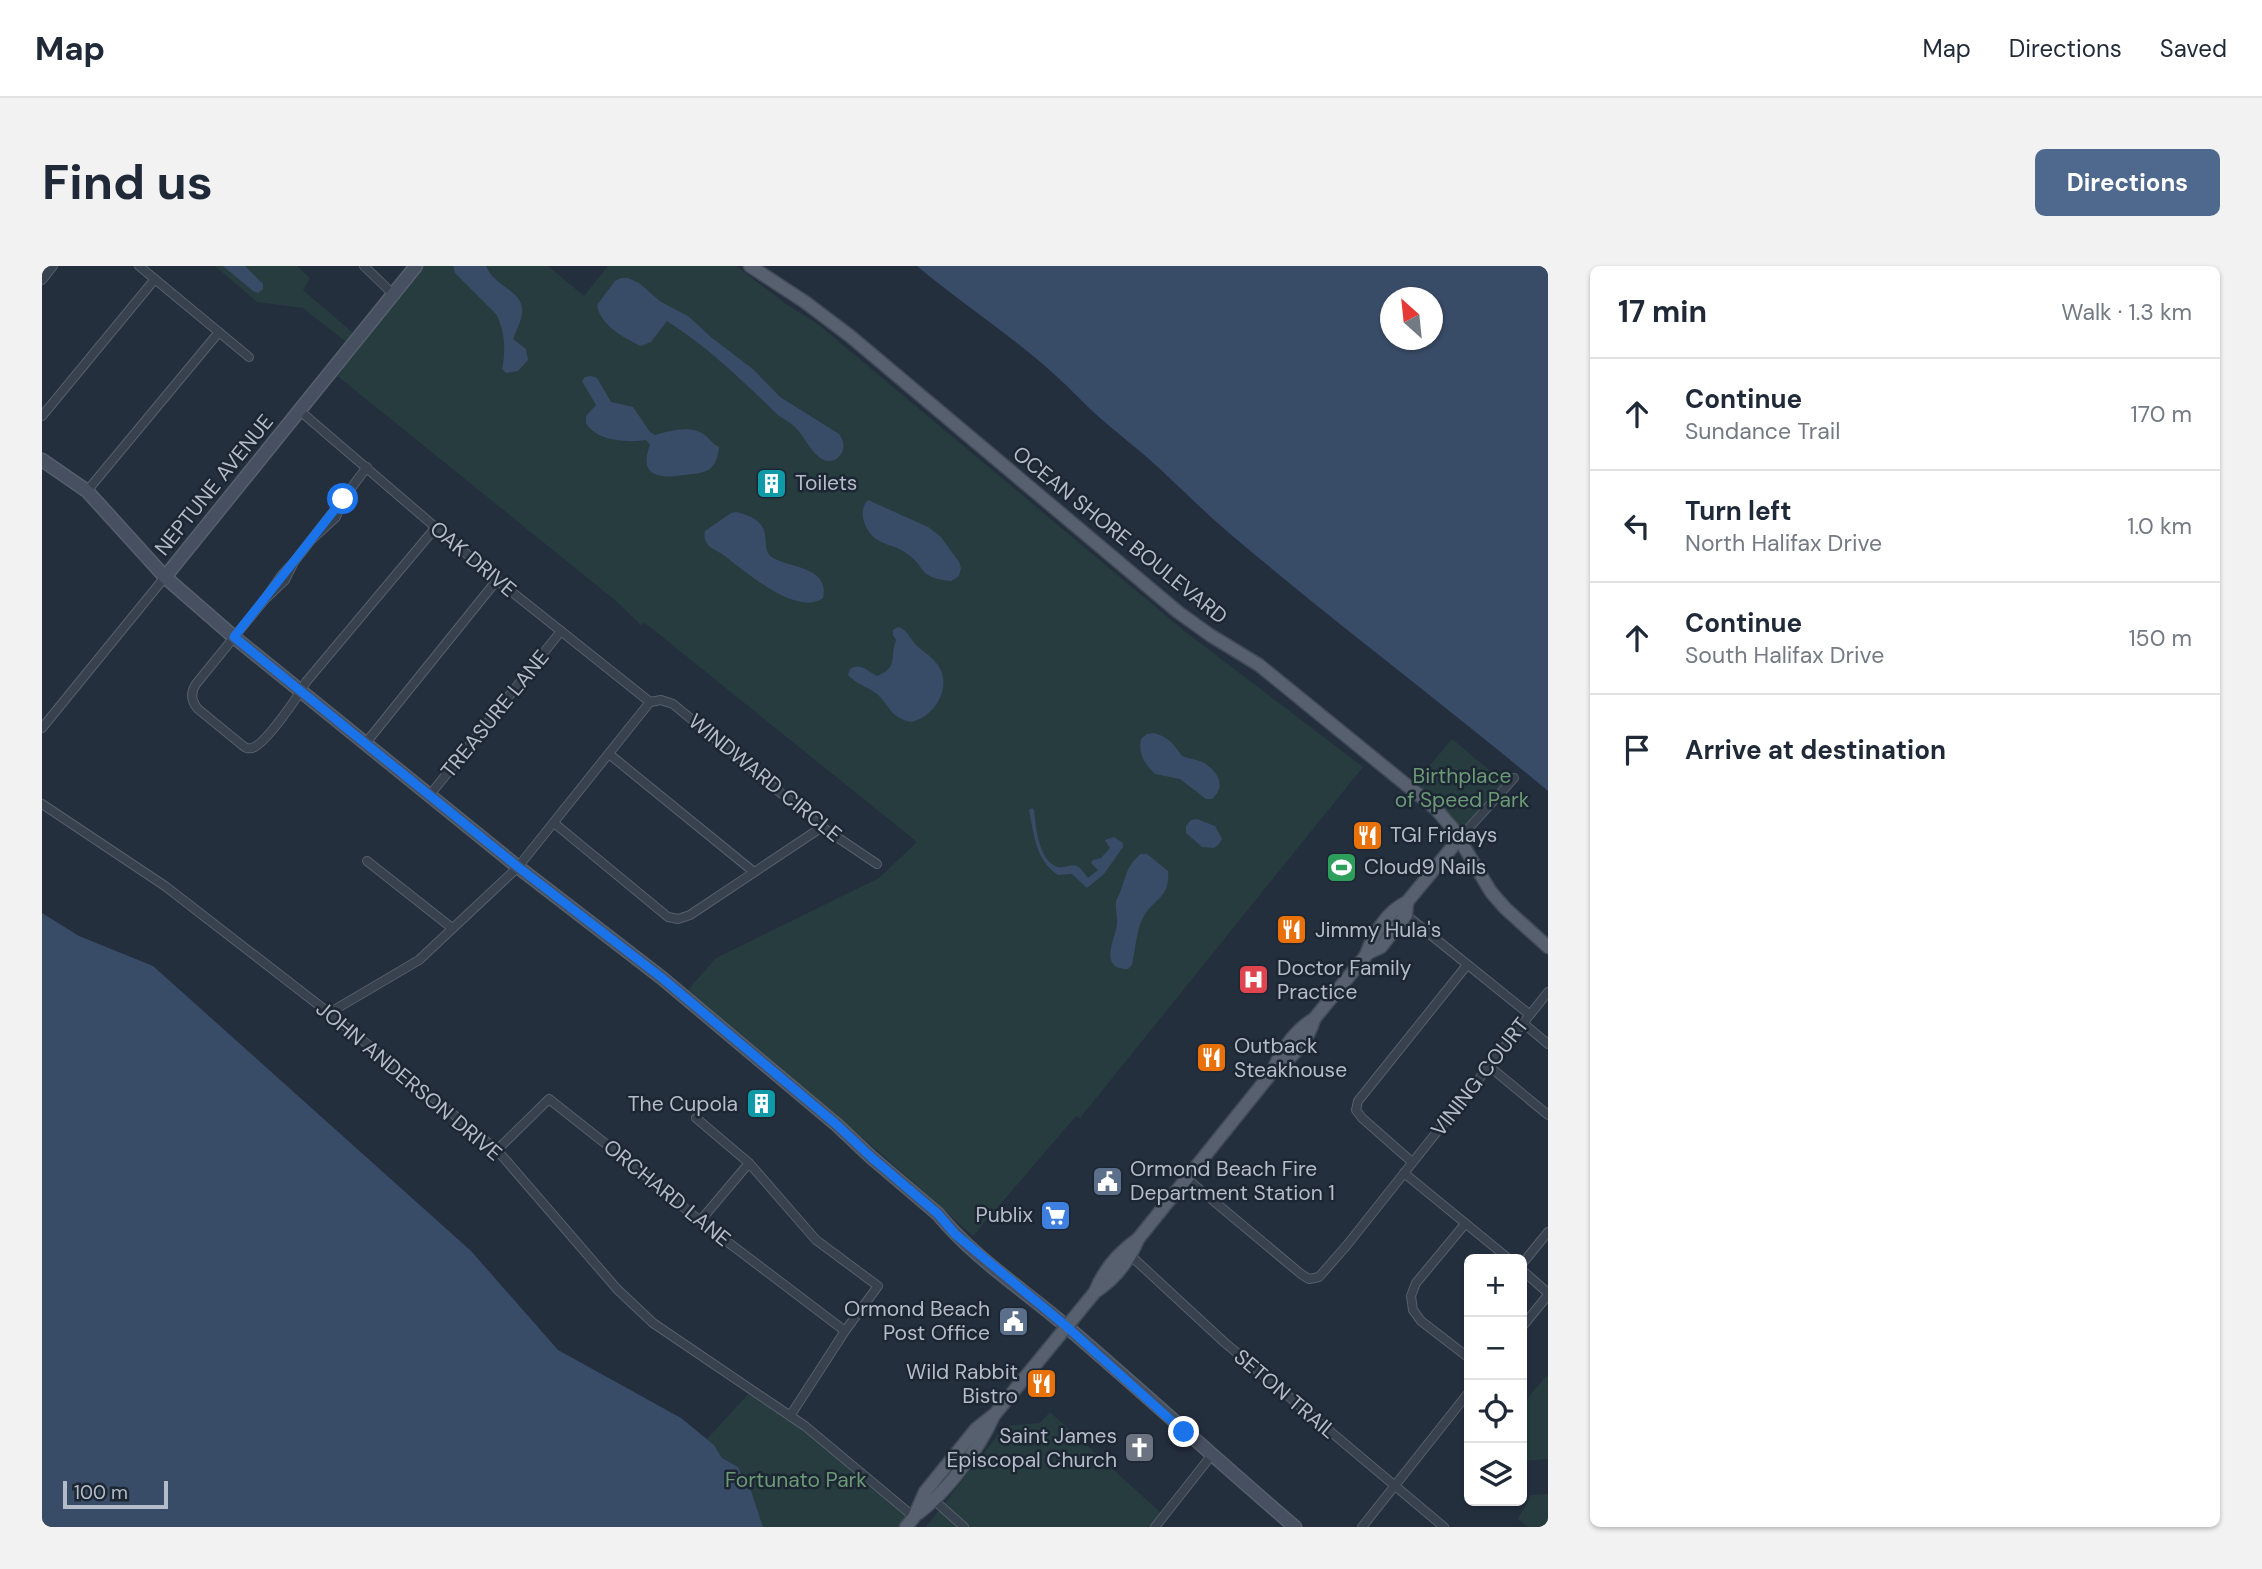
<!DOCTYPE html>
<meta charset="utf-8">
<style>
:root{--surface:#fff;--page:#f2f2f3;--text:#1f2937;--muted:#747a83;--line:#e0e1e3;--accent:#4f688e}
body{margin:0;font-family:"DM Sans",sans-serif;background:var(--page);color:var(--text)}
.controls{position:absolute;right:21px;bottom:21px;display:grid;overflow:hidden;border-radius:10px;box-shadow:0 2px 5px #0004}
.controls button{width:63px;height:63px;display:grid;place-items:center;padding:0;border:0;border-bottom:2px solid var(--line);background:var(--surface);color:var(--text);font:35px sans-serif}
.compass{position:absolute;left:1338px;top:21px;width:63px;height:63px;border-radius:50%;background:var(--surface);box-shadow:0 2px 5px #0004;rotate:333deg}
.scale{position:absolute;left:21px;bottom:18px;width:105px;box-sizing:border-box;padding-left:7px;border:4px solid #b4bcc9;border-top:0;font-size:19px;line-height:24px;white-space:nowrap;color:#b4bcc9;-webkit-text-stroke:5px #1d2633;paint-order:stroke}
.stop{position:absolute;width:21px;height:21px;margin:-16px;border:5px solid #1a73e8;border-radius:50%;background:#fff}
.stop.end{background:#1a73e8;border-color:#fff;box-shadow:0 2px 7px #0008}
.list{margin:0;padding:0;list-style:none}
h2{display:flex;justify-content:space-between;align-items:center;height:91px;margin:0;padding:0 28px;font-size:30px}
h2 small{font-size:23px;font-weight:400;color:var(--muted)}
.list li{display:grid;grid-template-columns:46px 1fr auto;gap:21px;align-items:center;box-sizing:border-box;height:112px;padding:0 28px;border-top:2px solid var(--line)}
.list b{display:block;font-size:26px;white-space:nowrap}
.list p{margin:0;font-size:23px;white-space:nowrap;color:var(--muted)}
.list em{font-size:23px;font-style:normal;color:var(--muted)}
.icon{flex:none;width:38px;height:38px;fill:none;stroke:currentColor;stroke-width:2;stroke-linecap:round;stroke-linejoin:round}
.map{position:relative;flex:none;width:1506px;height:1261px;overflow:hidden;border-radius:10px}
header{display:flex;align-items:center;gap:42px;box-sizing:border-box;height:98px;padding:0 35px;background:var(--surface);border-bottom:2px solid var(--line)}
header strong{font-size:33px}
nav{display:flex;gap:38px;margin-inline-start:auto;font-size:24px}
.intro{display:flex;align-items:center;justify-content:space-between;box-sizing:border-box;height:168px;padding:0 42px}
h1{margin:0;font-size:49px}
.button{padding:18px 32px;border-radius:10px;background:var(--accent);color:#fff;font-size:24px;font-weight:700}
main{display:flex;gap:42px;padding:0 42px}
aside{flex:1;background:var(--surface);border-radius:10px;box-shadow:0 2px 5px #0004}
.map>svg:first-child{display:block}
</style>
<header>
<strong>Map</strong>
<nav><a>Map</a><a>Directions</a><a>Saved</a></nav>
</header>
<div class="intro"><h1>Find us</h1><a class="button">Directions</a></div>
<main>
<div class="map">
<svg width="1506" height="1261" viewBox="0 0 1506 1261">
<rect width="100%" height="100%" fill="#242f3e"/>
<g fill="#263c3f">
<polygon points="173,0 255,0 268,12 261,24 311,67 365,0 506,0 542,30 566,0 694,0 744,38 777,59 1141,364 1321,501 1038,852 1034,850 931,970 843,891 645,725 674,692 837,612 875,576 603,357 599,359 574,335 293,108 313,83 261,42 215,36"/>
<polygon points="1410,473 1466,520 1417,573 1369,522"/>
<polygon points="1504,1110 1506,1111 1506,1193 1482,1195 1480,1192 1480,1139"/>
<polygon points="710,1124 872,1251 864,1261 721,1261 702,1209 696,1201 680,1192 674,1182 664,1174"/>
<polygon points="1008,1146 1119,1247 1108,1261 884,1261 963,1160 998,1157"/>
<polygon points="1506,1228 1506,1261 1486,1261 1476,1253 1489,1229"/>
</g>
<g fill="#394c67" fill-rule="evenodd">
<polygon points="181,0 203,0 221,18 221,23 216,27 211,25"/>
<path d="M 411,0 L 444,0 C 452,21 483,25 480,47 C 479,56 474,65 471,73 L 484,83 L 486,94 L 476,105 L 464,107 L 460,103 C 464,86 463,64 454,48 L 413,7 Z"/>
<path d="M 875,0 L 1506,0 L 1506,525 C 1403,439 1296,359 1193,272 C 1163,247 1136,219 1107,193 C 1091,179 1074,166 1058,152 C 1042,138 1028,122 1012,108 C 969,69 919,37 875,0 ZM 1349,32 L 1391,32 L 1391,74 L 1349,74 Z"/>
<path d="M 579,12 L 586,12 L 597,17 L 619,36 L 646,50 L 670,72 L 712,104 L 738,131 L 797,168 C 810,185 792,203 777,191 C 767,183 762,170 753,161 C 748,156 741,153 736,149 C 701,115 666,81 625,55 L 609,76 L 599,80 C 582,72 558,59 555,39 L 573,15 Z"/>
<path d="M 549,110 L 555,112 L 569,136 L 591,141 L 608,166 L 613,169 C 629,165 649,158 664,170 C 669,174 671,178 677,181 C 676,189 675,196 669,202 C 662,208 650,208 642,209 C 617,213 596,210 608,179 L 604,174 C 586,177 554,175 544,157 L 544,150 L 554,139 L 540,115 L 543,111 Z"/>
<path d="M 826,234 L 886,261 L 899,271 L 917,296 L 919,302 L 917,310 L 909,315 C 875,312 885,301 864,287 C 854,280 848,280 839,276 C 824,269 814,246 826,234 Z"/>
<path d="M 694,246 C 739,256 714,281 731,292 C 749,302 788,301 781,332 C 754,352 701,303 680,288 C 676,285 670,283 667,280 C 662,275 662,270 663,265 L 689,247 Z"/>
<path d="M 856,361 C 865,363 868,373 875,380 C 882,386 890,391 896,399 C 911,421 893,450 870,456 C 848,452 849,441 835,428 C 826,421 814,418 806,409 L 808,403 C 819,396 825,405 835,410 C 857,401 847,393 854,374 L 851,369 L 851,364 Z"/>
<path d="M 1112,467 C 1126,471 1132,478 1140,490 C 1147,493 1155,493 1162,497 C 1177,506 1184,521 1170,533 L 1164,533 L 1138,513 L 1113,508 C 1102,497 1096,488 1099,473 L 1105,468 Z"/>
<path d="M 990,542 L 992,544 C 994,561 996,591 1013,600 C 1021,604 1029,597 1035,600 C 1039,602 1044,609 1046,612 L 1056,604 L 1049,597 L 1051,594 L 1059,592 L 1068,582 L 1063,574 L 1072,571 L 1081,577 L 1081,581 L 1062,608 L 1045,622 L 1030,608 L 1016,609 C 994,594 992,570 987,544 Z"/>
<polygon points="1155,553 1173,560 1180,573 1177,578 1172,582 1160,581 1144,567 1144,560 1149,554"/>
<path d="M 1099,588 L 1105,588 L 1126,605 C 1129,634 1108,633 1099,656 C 1094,669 1093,685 1090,699 L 1086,703 C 1056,703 1073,673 1075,659 C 1076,652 1073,644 1074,636 C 1075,631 1079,626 1080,621 C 1085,607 1086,598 1099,588 Z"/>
<polygon points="0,647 37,670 111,700 429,985 516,1084 639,1152 672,1179 680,1192 696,1201 709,1225 721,1261 0,1261"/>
</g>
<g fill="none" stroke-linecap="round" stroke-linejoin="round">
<defs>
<g id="street">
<polyline points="97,0 207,91"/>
<polyline points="322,0 351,28"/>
<polyline points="0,14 11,0"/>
<polyline points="258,145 455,314 608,436"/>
<polyline points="0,150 113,13"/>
<polyline points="45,225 177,66"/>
<polyline points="301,233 325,201"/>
<polyline points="252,296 243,314 223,333 239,310 252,296 301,233 294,251 269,274"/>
<path d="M 223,333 L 154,418 C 148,427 149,435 156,443 L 200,479 C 204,482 205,483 210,482 C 223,479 257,429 264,416 L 394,261"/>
<polyline points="608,436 619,434 631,438 780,561 835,598"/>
<polyline points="0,462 123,311"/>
<polyline points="323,478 455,314"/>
<polyline points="567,488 712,606"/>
<polyline points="387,530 519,365"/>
<polyline points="0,538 123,620 287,747 455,884 575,1023 611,1057 763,1160 872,1251"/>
<polyline points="512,557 626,651 636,653 648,649 780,561"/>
<polyline points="1417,573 1472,512"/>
<polyline points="325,595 410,662"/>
<polyline points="1364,649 1487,748"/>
<polyline points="287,747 377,694 476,601 608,436"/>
<polyline points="1481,757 1506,778"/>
<polyline points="1448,801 1506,849"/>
<polyline points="654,852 707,897 774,974 836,1020 803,1065 748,1150"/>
<polyline points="455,884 507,833 607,912 658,955 803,1065"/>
<polyline points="1370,896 1320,852 1314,844 1316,835 1425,699"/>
<polyline points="1362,907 1467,993"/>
<polyline points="1144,912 1259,1008 1267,1013 1277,1011 1305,979 1506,726"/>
<polyline points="658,955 707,897"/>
<polyline points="1423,958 1374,1017 1369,1030 1371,1044 1379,1055 1427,1092"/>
<polyline points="1089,990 1182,1076 1402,1261"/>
<polyline points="1480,998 1506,966"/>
<polyline points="1480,1004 1506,1027"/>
<polyline points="1480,1061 1506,1029"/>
<polyline points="893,1235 922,1261"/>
<polyline points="1113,1261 1169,1190"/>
<polyline points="1320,1261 1427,1126"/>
</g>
<g id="secondary">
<path d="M 0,194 L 45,225 L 123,311 L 192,371 L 476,601 L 620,712 L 795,859 L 829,891 L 896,948 C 932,992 982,1024 1024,1060 C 1101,1126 1176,1195 1253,1261"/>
<polyline points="123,311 374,0"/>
</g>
<g id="primary">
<polyline points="708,0 763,36 808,70 1136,346 1168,369 1217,399 1394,543 1412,564 1449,626 1463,642 1506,681"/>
<path d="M 1324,689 C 1331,669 1345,645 1365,636 L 1417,573"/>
<path d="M 1231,804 C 1240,784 1253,764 1272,753 L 1326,687 L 1339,681 L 1364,649 L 1365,636"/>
<path d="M 1053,1026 C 1062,1003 1076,987 1096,973 L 1231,805 C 1250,792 1266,776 1272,753"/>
<path d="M 875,1248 C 903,1228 937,1183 951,1151"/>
<path d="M 864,1261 L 872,1251 L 883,1226 L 934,1163 L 953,1148 L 1053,1026 C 1073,1013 1087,995 1096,973"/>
</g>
</defs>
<use href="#street" stroke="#565f6c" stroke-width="10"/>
<use href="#secondary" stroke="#565f6c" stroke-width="15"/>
<use href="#primary" stroke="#414a57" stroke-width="15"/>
<use href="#street" stroke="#38414e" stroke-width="8"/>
<use href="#secondary" stroke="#465061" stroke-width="12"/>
<use href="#primary" stroke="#56606e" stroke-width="12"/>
</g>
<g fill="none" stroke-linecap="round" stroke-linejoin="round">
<polyline stroke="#1a73e8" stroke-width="9" points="301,233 192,371 476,601 620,712 795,859 829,891 896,948 913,968 1024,1060 1142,1166"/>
</g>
<defs>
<symbol id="building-square" viewBox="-11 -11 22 22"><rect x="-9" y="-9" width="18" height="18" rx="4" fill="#0f9aa8" stroke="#1d2633"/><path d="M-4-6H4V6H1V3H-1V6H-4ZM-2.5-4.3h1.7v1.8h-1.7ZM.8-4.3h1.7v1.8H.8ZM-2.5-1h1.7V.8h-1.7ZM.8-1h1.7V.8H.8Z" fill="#fff"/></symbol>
<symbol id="restaurant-square" viewBox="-11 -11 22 22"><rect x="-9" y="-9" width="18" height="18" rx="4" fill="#e8710a" stroke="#1d2633"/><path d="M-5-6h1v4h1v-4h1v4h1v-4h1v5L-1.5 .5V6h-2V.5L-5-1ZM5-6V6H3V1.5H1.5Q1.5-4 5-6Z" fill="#fff"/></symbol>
<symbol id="stadium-square" viewBox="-11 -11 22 22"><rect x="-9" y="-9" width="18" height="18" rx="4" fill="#2e9e5b" stroke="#1d2633"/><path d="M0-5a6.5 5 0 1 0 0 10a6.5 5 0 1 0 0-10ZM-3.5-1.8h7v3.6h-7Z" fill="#fff"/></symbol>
<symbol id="hospital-square" viewBox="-11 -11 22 22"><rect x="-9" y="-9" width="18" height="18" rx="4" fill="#e0444e" stroke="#1d2633"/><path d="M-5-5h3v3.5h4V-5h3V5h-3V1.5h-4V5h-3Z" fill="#fff"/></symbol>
<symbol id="civic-square" viewBox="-11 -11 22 22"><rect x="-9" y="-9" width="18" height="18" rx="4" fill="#5c6f8a" stroke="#1d2633"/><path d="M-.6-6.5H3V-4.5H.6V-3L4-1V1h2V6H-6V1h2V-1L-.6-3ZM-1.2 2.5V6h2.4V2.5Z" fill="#fff"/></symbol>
<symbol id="supermarket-square" viewBox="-11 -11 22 22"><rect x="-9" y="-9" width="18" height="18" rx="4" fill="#3f7fe0" stroke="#1d2633"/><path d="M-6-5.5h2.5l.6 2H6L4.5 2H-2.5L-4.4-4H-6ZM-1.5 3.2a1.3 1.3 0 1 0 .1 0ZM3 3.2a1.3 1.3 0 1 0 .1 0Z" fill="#fff"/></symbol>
<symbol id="church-square" viewBox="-11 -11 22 22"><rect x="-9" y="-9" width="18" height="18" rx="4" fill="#6b7280" stroke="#1d2633"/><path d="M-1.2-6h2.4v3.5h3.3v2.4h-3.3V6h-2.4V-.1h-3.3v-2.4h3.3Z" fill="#fff"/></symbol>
</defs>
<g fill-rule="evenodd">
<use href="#building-square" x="712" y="200" width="35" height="35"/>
<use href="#restaurant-square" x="1308" y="552" width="35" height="35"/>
<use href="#stadium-square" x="1282" y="584" width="35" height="35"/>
<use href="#restaurant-square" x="1232" y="646" width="35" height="35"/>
<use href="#hospital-square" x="1194" y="696" width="35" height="35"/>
<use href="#restaurant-square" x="1152" y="774" width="35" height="35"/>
<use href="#building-square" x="702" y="820" width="35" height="35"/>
<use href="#civic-square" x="1048" y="898" width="35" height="35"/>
<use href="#supermarket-square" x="996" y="932" width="35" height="35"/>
<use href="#civic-square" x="954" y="1038" width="35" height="35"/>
<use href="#restaurant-square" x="982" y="1100" width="35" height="35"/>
<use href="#church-square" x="1080" y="1164" width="35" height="35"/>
</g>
<g text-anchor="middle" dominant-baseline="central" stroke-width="5" stroke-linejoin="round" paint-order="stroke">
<g font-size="21" fill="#b4bcc9" stroke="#1d2633" text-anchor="start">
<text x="753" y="217">Toilets</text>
<text x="1348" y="569">TGI Fridays</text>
<text x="1322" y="601">Cloud9 Nails</text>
<text x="1273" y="664">Jimmy Hula's</text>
<text x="1235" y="702">Doctor Family<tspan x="1235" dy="24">Practice</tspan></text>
<text x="1192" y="780">Outback<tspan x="1192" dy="24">Steakhouse</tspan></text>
<text x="696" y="838" text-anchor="end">The Cupola</text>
<text x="1088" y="903">Ormond Beach Fire<tspan x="1088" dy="24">Department Station 1</tspan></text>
<text x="991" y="949" text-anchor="end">Publix</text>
<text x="948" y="1043" text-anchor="end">Ormond Beach<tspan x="948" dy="24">Post Office</tspan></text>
<text x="976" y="1106" text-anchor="end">Wild Rabbit<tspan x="976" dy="24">Bistro</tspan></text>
<text x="1075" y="1170" text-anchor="end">Saint James<tspan x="1075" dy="24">Episcopal Church</tspan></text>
</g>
<g font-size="21" fill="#b4bcc9" stroke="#1d2633">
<text transform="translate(172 219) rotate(-51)">NEPTUNE AVENUE</text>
<text transform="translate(1078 269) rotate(39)">OCEAN SHORE BOULEVARD</text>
<text transform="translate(431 293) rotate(40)">OAK DRIVE</text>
<text transform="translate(453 448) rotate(-51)">TREASURE LANE</text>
<text transform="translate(723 512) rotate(39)">WINDWARD CIRCLE</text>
<text transform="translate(1438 811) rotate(-52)">VINING COURT</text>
<text transform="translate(367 815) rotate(40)">JOHN ANDERSON DRIVE</text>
<text transform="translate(625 927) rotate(39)">ORCHARD LANE</text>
<text transform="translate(1243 1128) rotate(40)">SETON TRAIL</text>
</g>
<g font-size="21" fill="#6b9a76" stroke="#1d2633">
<text x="1420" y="510">Birthplace<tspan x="1420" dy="24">of Speed Park</tspan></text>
<text x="754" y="1214">Fortunato Park</text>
</g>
</g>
</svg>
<div class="controls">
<button>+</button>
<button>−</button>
<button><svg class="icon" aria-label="locate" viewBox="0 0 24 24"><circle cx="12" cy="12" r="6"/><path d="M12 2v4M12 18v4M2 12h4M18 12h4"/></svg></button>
<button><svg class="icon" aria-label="layers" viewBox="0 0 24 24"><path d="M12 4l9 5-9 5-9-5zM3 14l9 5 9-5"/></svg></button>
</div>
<svg class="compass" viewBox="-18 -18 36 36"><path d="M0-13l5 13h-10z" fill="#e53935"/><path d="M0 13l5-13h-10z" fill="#747a83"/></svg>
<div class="scale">100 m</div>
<div class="stop" style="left:301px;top:233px"></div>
<div class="stop end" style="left:1142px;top:1166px"></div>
</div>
<aside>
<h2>17 min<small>Walk · 1.3 km</small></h2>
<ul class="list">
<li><svg class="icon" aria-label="ahead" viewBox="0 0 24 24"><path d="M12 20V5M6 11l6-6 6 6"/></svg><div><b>Continue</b><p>Sundance Trail</p></div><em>170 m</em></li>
<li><svg class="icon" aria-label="left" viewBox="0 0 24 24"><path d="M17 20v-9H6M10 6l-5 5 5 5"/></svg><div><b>Turn left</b><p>North Halifax Drive</p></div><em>1.0 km</em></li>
<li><svg class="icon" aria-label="ahead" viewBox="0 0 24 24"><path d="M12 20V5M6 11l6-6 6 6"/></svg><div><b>Continue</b><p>South Halifax Drive</p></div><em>150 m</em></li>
<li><svg class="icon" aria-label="arrive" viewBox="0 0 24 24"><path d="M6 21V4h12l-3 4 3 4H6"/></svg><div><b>Arrive at destination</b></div></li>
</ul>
</aside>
</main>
